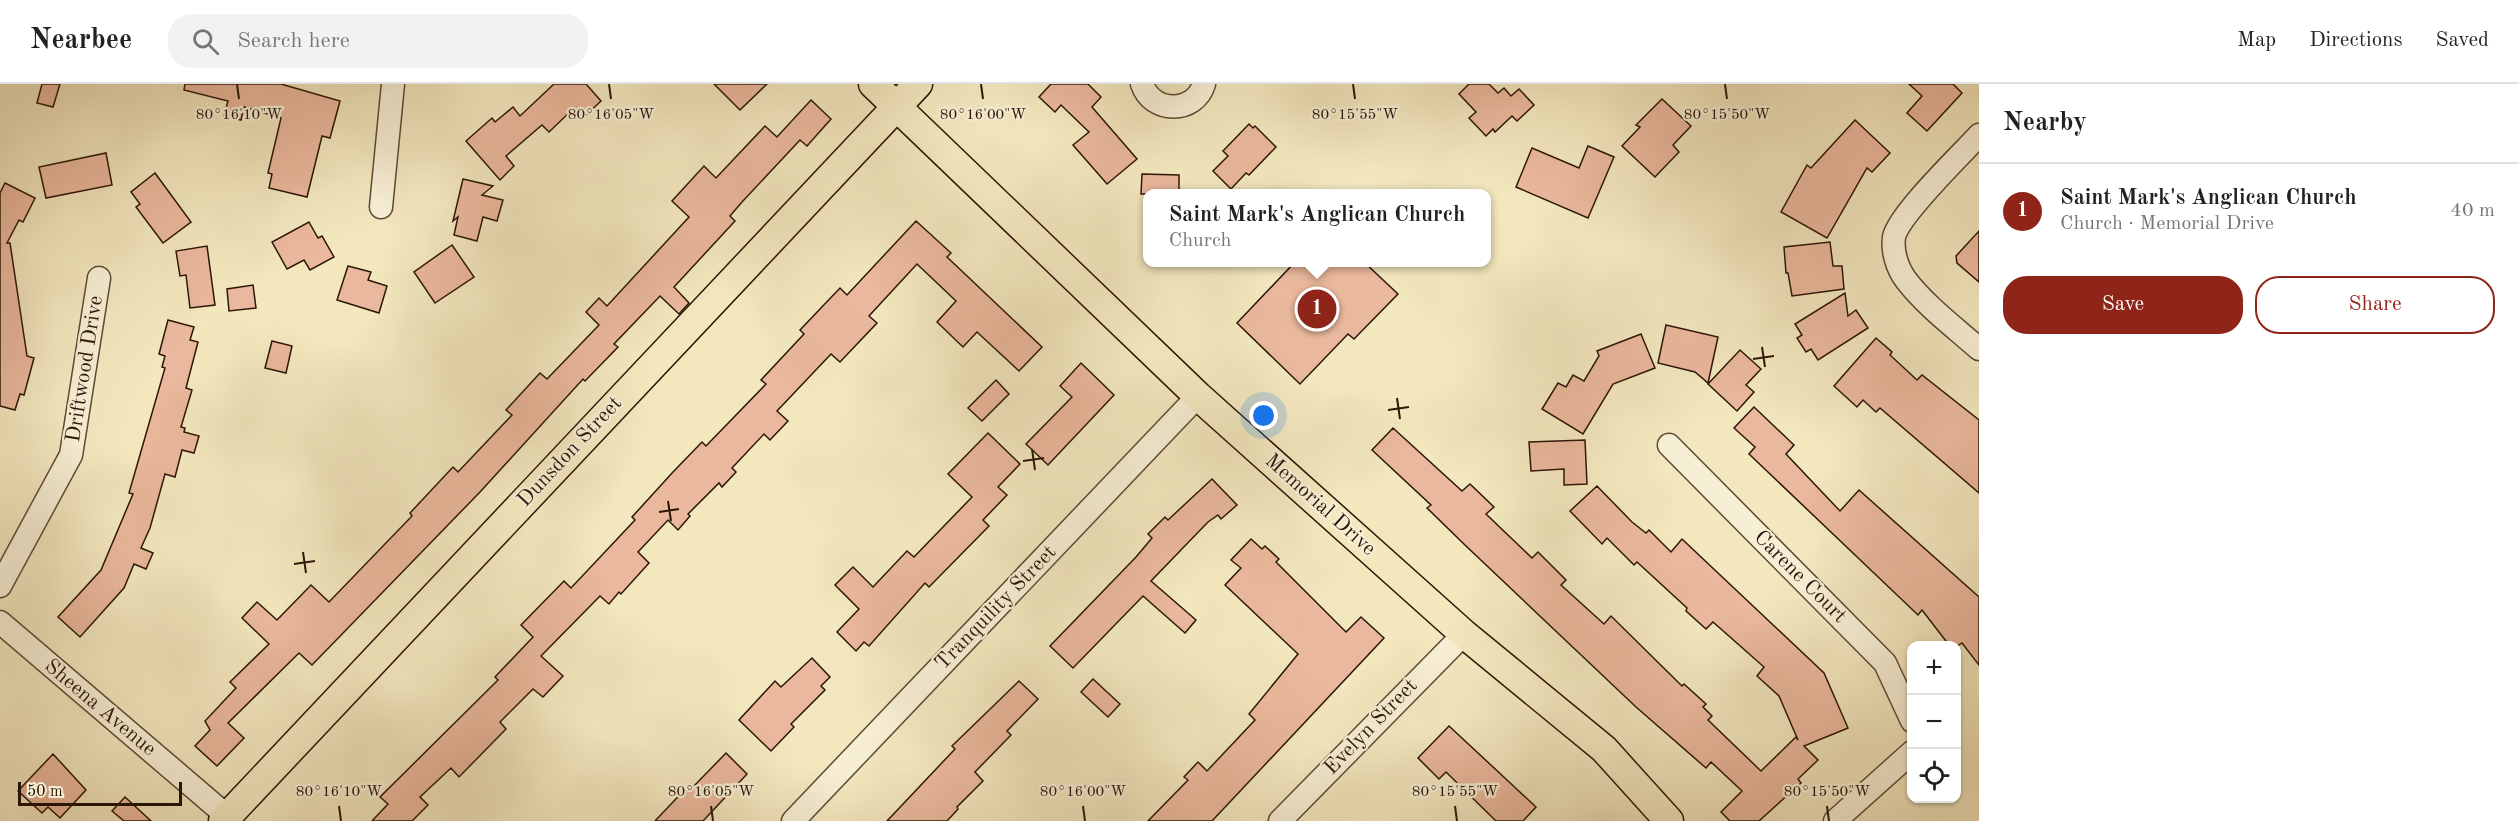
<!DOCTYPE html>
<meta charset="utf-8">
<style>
:root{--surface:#fff;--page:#f2f2f2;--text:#222;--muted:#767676;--line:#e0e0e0;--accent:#8f2418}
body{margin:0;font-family:"Old Standard TT",serif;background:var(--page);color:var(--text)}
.controls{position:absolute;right:18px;bottom:18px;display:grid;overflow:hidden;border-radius:12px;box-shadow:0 2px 4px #0004}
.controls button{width:54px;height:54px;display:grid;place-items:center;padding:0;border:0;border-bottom:2px solid var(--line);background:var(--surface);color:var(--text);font:30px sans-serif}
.scale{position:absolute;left:18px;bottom:15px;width:164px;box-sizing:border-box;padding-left:6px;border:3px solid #2c1608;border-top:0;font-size:16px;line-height:21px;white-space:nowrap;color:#2c1608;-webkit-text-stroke:4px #f7efd5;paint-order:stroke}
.you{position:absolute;left:1264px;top:332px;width:21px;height:21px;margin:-15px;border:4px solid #fff;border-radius:50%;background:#1a73e8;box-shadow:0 0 0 9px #1a73e833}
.badge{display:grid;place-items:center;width:39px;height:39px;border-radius:50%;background:var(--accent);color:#fff;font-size:20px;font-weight:700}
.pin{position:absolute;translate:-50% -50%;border:3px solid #fff;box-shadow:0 2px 6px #0006}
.popup{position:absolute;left:1143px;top:105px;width:348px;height:78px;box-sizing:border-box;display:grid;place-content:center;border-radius:12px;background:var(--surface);filter:drop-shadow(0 2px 4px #0005);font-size:20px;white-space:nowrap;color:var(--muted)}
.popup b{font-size:22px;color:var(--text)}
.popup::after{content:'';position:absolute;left:50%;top:100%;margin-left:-12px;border:12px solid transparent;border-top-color:var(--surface)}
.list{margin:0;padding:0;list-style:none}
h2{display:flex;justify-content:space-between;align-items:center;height:78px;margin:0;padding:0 24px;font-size:26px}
h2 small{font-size:20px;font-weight:400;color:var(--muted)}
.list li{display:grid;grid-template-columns:39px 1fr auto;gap:18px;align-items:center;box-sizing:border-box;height:96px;padding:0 24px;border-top:2px solid var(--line)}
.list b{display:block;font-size:22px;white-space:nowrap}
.list p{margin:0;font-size:20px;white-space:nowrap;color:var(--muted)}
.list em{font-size:20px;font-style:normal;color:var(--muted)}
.actions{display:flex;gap:12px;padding:18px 24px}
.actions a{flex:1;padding:14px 0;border:2px solid var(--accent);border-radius:24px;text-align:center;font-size:21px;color:var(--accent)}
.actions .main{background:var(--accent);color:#fff}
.icon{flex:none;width:33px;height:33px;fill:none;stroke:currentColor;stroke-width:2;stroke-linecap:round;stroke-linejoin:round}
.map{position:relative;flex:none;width:1979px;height:737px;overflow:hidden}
header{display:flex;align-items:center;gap:36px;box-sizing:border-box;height:84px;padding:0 30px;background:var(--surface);border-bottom:2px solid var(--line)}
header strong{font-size:28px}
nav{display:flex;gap:33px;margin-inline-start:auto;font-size:21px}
.search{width:420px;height:54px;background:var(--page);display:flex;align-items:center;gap:15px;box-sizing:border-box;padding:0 21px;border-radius:24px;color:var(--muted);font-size:22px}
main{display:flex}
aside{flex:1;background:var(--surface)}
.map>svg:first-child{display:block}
</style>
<header>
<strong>Nearbee</strong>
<div class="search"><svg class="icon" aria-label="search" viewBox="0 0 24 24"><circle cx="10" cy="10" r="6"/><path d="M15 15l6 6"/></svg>Search here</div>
<nav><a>Map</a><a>Directions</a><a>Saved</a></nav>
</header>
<main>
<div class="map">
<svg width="1979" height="737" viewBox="0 0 1979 737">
<rect width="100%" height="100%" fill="#f3e7be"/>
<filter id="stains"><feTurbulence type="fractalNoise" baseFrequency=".00333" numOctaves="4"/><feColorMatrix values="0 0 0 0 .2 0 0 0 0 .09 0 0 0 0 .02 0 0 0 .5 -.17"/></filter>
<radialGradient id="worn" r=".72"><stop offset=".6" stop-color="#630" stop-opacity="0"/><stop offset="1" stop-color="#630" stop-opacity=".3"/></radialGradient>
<g fill="#eab89c" stroke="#2c1608" stroke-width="1.5">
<polygon points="42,0 60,0 53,23 37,19"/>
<polygon points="185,0 281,0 340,17 330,54 322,52 307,113 269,104 272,90 268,89 281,34 244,23 241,36 224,32 228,17 184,6"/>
<polygon points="554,0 586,0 601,17 583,34 574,24 549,48 542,41 506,72 514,82 500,96 466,57 492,34 495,38 513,23 520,32"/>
<polygon points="714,0 767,0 740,26"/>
<polygon points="1051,0 1088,0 1101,13 1092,23 1137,75 1107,100 1073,61 1089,48 1061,21 1055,28 1039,13"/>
<polygon points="1469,0 1489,0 1498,9 1504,4 1511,12 1519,5 1534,21 1517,37 1512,32 1495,48 1493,45 1486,52 1469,34 1476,28 1459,10"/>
<polygon points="1909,0 1953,0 1962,9 1927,47 1907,29 1922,12"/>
<polygon points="1662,15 1691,42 1673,61 1679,68 1655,93 1622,62 1640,43 1636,41"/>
<polygon points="811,16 831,35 807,62 800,56 742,118 730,132 735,137 674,203 689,219 679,230 660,212 614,260 618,263 585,297 583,295 480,408 312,581 299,569 228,639 244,654 217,682 195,662 210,646 205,637 236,604 230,598 269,560 242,534 257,518 277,536 311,501 329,518 412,432 410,429 453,383 458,388 512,331 506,326 540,289 547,295 599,241 586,228 599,214 607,222 689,133 672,117 704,82 716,94 765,42 777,53"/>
<polygon points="1855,36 1890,69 1872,88 1867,84 1827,154 1781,128 1807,81 1811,84"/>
<polygon points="1249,40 1253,44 1255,42 1276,63 1249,91 1246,89 1231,105 1213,87 1228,72 1223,67"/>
<polygon points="1588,62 1614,73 1588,134 1516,103 1532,64 1579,84"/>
<polygon points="106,69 112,101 46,114 39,83"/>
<polygon points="155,89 191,138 163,159 136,123 140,120 131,108"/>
<polygon points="1142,90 1179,91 1179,110 1141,110"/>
<polygon points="463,95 493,102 482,111 503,116 497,137 483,133 477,157 454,151 458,133 453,137"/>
<polygon points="5,99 35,114 23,138 19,136 7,159 10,159 27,272 34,274 24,311 20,310 15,326 0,322 0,109"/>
<polygon points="916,137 951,169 947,173 1042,263 1019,287 977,248 963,263 937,238 956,217 917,180 869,232 877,239 840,278 831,270 777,327 788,337 770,356 764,350 732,384 736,388 722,403 719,399 688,430 690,432 678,446 668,436 638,468 649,479 621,510 619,508 609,520 600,512 541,572 563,592 543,613 533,605 500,638 506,645 459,693 451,684 420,713 428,721 412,737 372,737 388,720 380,713 498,596 495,593 533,553 521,541 564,497 571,504 635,436 632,433 673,388 702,358 706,362 766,300 761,296 804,250 800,246 840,204 847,211"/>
<polygon points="309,138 318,154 322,152 334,173 310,186 304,176 287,185 272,158"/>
<polygon points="1979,147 1979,198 1957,179 1956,172"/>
<polygon points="1830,158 1833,182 1842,182 1844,205 1792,212 1788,189 1786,189 1784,163"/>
<polygon points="452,161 474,193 435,219 414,188"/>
<polygon points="207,162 215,221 190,224 186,191 180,192 176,167"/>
<polygon points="1295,178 1364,178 1398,210 1354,255 1348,250 1300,300 1237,239"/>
<polygon points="348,182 371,188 368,196 387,202 379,229 337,216"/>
<polygon points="253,201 256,224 229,227 227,205"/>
<polygon points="1845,209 1848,232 1856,226 1868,244 1818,276 1811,265 1806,268 1797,254 1802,251 1795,240"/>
<polygon points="168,236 194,243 190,256 198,258 186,304 192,306 181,343 185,344 184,348 199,352 194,369 182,366 175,393 165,390 150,444 141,464 153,469 146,485 134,480 124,504 80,553 58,533 101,486 133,410 129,409 165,284 162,283 165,272 159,270"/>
<polygon points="1666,241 1718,253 1708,299 1695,288 1658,279"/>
<polygon points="1641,250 1655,284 1613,300 1583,350 1542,325 1558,299 1566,303 1573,291 1584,297 1599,272 1597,267"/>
<polygon points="1876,254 1892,268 1890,271 1917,296 1922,291 1979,336 1979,409 1880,324 1876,328 1863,316 1857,323 1834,302"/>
<polygon points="272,257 292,262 286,289 265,284"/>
<polygon points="1740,266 1761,285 1746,301 1754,308 1737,327 1708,300"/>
<polygon points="1081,279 1114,311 1048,381 1026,360 1072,313 1060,302"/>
<polygon points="996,296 1009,310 982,337 968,324"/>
<polygon points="1754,323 1794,361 1786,370 1840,427 1859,406 1979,513 1979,581 1962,559 1956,563 1949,561 1922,526 1918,531 1749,370 1755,363 1734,344"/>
<polygon points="1393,344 1462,407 1470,400 1494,423 1486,430 1532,474 1538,468 1566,496 1561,501 1604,540 1611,532 1682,602 1684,600 1706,620 1703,623 1712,632 1708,636 1761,687 1796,653 1798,656 1779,612 1757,592 1764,583 1713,538 1706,545 1686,527 1687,524 1637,478 1634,481 1607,454 1602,460 1570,427 1597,402 1632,438 1646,449 1649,446 1671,468 1682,455 1824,589 1848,644 1804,662 1818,676 1798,695 1801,699 1759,737 1730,737 1721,728 1742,707 1711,678 1706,684 1636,623 1466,462 1427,424 1431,421 1372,366"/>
<polygon points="988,349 1020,380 998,403 1007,411 983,436 989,442 929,503 925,499 869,562 864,558 856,567 837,548 859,525 835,501 853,483 873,503 907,467 914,473 972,413 948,390"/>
<polygon points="1585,356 1587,400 1564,401 1564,385 1531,387 1529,358"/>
<polygon points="1212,395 1237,421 1221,435 1218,431 1208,438 1151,497 1196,536 1185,549 1143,512 1073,584 1050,562 1136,473 1152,454 1148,450 1165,433 1168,436"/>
<polygon points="1251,455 1262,465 1265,462 1279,475 1276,478 1346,548 1361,533 1384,554 1212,737 1148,737 1188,696 1184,693 1198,678 1207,687 1255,636 1249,630 1298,570 1225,501 1241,484 1231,476"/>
<polygon points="812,574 830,593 821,602 825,606 791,640 794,643 771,667 739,636 775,597 781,603"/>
<polygon points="1093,595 1120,620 1108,633 1081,608"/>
<polygon points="1019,597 1038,615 1007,647 1011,651 975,688 983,697 957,723 958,725 947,737 887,737 955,665 952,662"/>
<polygon points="1449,642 1536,723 1523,737 1496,737 1446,688 1439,695 1418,674"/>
<polygon points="726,669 747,690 703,737 655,737 690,700 693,703"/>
<polygon points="53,670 86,706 60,734 48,723 42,729 18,707"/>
<polygon points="125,713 151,737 124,737 112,727"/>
</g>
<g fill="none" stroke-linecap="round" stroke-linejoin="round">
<defs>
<g id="minor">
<path d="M 1142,0 C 1152,30 1195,30 1204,0"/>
<path d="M 1979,51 C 1961,71 1899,130 1894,153 C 1892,167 1897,184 1906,196 C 1926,222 1954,243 1979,265"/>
<polyline points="381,123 393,0"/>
<polyline points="1669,361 1885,579 1912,637"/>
<polyline points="0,502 71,371 99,194"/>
<polyline points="0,538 227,732"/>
<polyline points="793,737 1198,312"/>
<polyline points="1280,737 1464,550"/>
<polyline points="1835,737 1912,668"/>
</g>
<g id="major">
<polyline points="873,0 1198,312 1464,550 1604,665 1669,737"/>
<polyline points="223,737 918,0"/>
</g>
</defs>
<use href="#minor" stroke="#5e4a36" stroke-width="25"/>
<use href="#major" stroke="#2c1608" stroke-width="31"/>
<use href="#minor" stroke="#f7efd5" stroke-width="22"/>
<use href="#major" stroke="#f3e7be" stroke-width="28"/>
</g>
<path fill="none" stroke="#2c1608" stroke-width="2" d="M 237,0 L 239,15M 609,0 L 611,15M 981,0 L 983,15M 1353,0 L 1355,15M 1725,0 L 1727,15M 1762,263 L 1765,283M 1753,275 L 1774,272M 1397,314 L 1400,335M 1388,326 L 1409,323M 1032,365 L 1035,386M 1023,377 L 1044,374M 668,417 L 671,437M 659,428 L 679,425M 303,468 L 306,489M 294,480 L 315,477M 339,722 L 341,737M 711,722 L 713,737M 1083,722 L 1085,737M 1455,722 L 1457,737M 1827,722 L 1829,737"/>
<g text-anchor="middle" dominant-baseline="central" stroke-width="4.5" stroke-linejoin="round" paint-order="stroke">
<g font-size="21" fill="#2c1608" stroke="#f7efd5">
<text transform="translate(85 285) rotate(-81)">Driftwood Drive</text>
<text transform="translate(570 368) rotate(-47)">Dunsdon Street</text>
<text transform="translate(1320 421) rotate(42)">Memorial Drive</text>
<text transform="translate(1800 493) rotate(45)">Carene Court</text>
<text transform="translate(996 524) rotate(-46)">Tranquility Street</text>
<text transform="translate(100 624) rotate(40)">Sheena Avenue</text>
<text transform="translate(1371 643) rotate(-46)">Evelyn Street</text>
</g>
</g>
<g font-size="15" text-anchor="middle" fill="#2c1608" stroke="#f7efd5" stroke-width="4.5" stroke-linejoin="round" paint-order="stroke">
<text x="239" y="35">80°16'10"W</text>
<text x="611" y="35">80°16'05"W</text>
<text x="983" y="35">80°16'00"W</text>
<text x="1355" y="35">80°15'55"W</text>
<text x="1727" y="35">80°15'50"W</text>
<text x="339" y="712">80°16'10"W</text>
<text x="711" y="712">80°16'05"W</text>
<text x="1083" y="712">80°16'00"W</text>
<text x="1455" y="712">80°15'55"W</text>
<text x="1827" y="712">80°15'50"W</text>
</g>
<rect width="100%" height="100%" filter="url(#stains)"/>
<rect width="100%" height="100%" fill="url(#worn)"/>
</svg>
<div class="controls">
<button>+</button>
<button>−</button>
<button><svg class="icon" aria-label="locate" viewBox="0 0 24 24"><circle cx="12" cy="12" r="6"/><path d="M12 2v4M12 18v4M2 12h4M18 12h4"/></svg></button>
</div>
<div class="scale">50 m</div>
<div class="you"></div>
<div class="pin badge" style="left:1317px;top:225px">1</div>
<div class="popup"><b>Saint Mark's Anglican Church</b>Church</div>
</div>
<aside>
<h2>Nearby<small></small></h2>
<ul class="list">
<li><span class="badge">1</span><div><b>Saint Mark's Anglican Church</b><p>Church · Memorial Drive</p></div><em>40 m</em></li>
</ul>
<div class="actions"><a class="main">Save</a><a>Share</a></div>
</aside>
</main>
